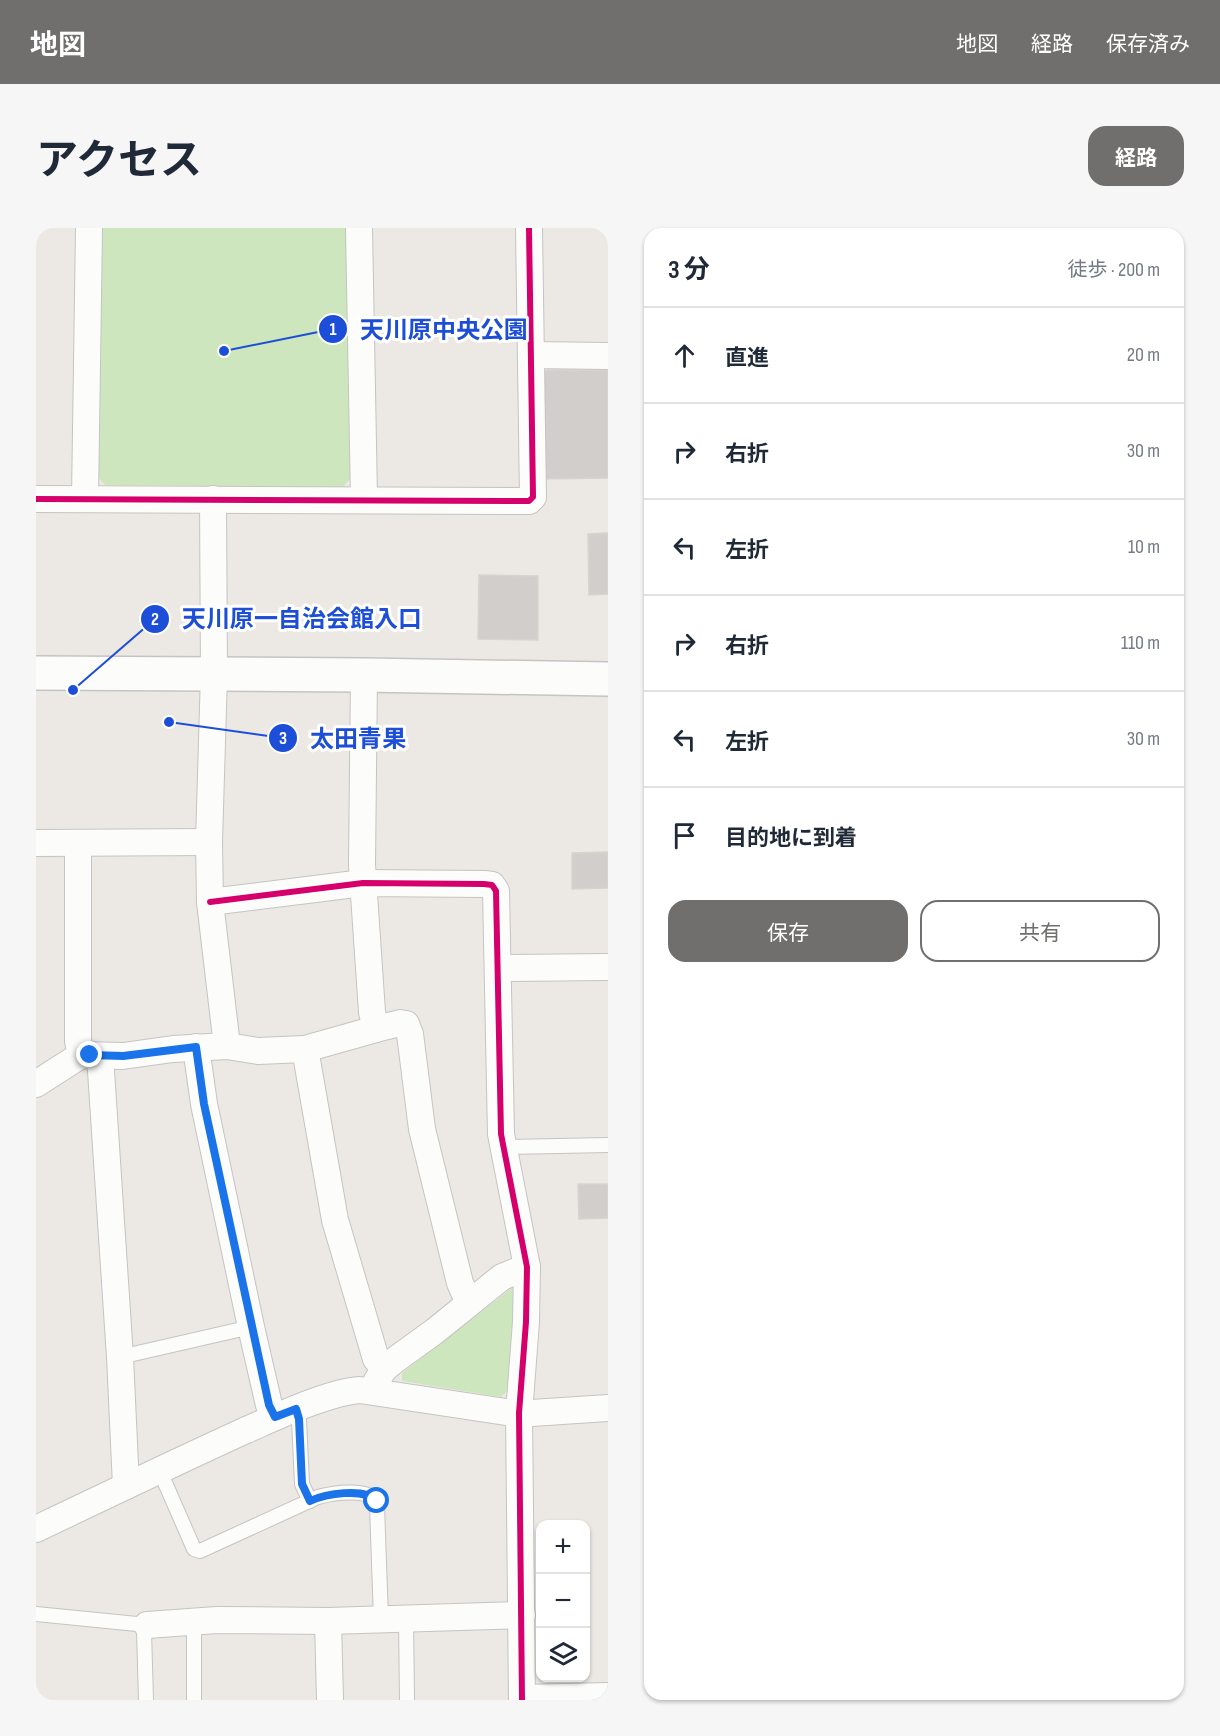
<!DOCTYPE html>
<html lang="ja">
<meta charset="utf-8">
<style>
:root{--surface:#fff;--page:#f6f6f7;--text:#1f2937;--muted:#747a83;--line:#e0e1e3;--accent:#706f6e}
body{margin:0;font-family:"Sofia Sans Condensed","Noto Sans JP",sans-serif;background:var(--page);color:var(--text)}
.controls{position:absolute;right:18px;bottom:18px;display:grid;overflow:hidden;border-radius:12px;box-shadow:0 2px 4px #0004}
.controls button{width:54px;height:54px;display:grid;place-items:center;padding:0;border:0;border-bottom:2px solid var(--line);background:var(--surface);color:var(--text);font:30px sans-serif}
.stop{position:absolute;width:18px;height:18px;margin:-14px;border:4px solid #1a73e8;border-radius:50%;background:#fff}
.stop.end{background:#1a73e8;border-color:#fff;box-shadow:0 2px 6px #0008}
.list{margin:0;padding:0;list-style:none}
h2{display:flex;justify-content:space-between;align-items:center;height:78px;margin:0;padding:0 24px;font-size:26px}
h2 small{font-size:20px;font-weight:400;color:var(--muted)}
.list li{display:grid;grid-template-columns:39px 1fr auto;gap:18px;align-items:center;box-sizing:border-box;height:96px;padding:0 24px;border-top:2px solid var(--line)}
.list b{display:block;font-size:22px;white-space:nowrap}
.list em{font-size:20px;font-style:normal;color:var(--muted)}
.actions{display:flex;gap:12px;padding:18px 24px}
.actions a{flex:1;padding:14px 0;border:2px solid var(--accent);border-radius:18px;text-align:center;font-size:21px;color:var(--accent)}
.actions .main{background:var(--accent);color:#fff}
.icon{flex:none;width:33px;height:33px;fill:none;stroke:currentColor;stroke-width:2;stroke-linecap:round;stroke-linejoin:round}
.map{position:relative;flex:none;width:572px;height:1472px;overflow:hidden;border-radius:18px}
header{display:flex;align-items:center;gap:36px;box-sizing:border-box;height:84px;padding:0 30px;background:var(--accent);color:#fff}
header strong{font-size:28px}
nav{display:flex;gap:33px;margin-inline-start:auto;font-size:21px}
.intro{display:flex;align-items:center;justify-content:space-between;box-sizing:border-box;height:144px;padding:0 36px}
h1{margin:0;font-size:42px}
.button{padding:15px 27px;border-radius:18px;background:var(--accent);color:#fff;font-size:21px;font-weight:700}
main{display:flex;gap:36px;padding:0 36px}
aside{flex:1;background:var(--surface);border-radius:18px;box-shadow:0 2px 4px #0004}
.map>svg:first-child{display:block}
</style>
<header>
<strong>地図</strong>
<nav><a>地図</a><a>経路</a><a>保存済み</a></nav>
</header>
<div class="intro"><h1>アクセス</h1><a class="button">経路</a></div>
<main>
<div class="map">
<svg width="572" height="1472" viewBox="0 0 572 1472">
<rect width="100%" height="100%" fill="#ece8e4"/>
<g fill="#cee6be">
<polygon points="61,0 314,0 317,248 307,259 69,257 59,246"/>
<polygon points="476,1060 482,1064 474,1160 465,1169 366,1153 366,1145"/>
</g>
<g fill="#d1cecb" stroke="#d7d4d0" stroke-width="1.5">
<polygon points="511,142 572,142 572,250 505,251 503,150"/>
<polygon points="572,305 572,366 553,367 552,306"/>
<polygon points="443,347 502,348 502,412 442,411"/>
<polygon points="572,624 572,660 536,661 536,625"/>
<polygon points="542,956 572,956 572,990 543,991"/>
</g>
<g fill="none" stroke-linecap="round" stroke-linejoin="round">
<defs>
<g id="service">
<polyline points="467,919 572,917"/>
<polyline points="84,1129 215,1099"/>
<polyline points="259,1181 263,1192 266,1256 274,1273"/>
<path d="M 123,1241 L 158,1321 L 164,1323 L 282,1269 C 296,1265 339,1258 341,1278 L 345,1391"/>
<polyline points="0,1386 111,1397 108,1403 110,1472"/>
<polyline points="370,1391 371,1472"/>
<polyline points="158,1472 158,1394"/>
</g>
<g id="minor">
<polyline points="323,0 328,271"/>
<polyline points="495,127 572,128"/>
<polyline points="0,271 493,273 497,269 493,0"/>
<polyline points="49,271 53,0"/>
<polyline points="177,271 178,446 173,614 174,674 191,818"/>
<polyline points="328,447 326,637 336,784 340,801"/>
<polyline points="0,615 173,614"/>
<polyline points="42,616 42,813 45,827"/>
<polyline points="174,674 327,655 448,656 456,657 460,663 465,906 491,1039 490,1094 483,1185 486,1472"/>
<polyline points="462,740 572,739"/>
<polyline points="160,819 168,876 215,1099 233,1177 239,1189"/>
<polyline points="269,821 299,992 340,1131 348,1141"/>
<polyline points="64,828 84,1129 90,1258"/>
<polyline points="0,856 45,827 87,828 137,821 191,818 222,823 269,821 340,801 364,795 370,796 374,806 386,901 424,1055 433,1075"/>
<polyline points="340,1154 348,1141 359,1132 399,1103 466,1049 491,1039"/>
<path d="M 0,1301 C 69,1268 138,1235 208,1203 C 238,1190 292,1164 324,1162 L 470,1184 L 496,1185 L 572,1180"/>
<polyline points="292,1393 294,1472"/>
<polyline points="111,1397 181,1392 292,1393 486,1387"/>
<polyline points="486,1470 572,1468"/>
</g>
<polyline id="tertiary" points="0,445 328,447 572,451"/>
</defs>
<use href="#service" stroke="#c5c4c5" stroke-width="16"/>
<use href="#minor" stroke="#c5c4c5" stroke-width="28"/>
<use href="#tertiary" stroke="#c5c4c5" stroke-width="36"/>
<use href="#service" stroke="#fcfcfb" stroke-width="14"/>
<use href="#minor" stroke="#fcfcfb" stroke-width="26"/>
<use href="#tertiary" stroke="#fcfcfb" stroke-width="33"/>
<defs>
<g id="cycleway">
<polyline points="0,271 493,273 497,269 493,0"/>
<polyline points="174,674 327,655 448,656 456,657 460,663 465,906 491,1039 490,1094 483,1185 486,1472"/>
</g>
</defs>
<use href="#cycleway" stroke="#fff" stroke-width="10"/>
<use href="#cycleway" stroke="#d6006c" stroke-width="6"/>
</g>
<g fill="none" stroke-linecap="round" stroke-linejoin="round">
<path stroke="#1a73e8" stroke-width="8" d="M 54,827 L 87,828 L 160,819 L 168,876 L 233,1177 L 239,1189 L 260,1181 L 263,1191 L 266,1256 L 274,1273 C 289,1266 328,1259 341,1273"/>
</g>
<path fill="none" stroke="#1d4ed8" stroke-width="2" d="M188 123L297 101M37 462L119 391M133 494L247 510"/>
<g fill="#1d4ed8" stroke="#fff" stroke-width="2">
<circle cx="188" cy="123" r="6"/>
<circle cx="37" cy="462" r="6"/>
<circle cx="133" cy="494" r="6"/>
<circle cx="297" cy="101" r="15"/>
<circle cx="119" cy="391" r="15"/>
<circle cx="247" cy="510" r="15"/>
</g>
<g font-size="18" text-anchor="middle" font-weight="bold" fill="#fff">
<text x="297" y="107">1</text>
<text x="119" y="397">2</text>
<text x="247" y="516">3</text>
</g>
<g font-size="24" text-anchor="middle" font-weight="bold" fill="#1d4ed8" stroke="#fff" stroke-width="6" stroke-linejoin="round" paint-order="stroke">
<text x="408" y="110">天川原中央公園</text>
<text x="266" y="399">天川原一自治会館入口</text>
<text x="322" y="519">太田青果</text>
</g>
</svg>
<div class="controls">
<button>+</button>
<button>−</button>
<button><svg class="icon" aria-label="layers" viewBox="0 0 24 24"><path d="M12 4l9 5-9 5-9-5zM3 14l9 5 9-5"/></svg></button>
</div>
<div class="stop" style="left:341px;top:1273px"></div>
<div class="stop end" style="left:54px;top:827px"></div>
</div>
<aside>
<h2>3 分<small>徒歩 · 200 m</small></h2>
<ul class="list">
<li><svg class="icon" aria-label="ahead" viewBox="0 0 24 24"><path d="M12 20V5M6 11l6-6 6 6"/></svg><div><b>直進</b></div><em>20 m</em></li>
<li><svg class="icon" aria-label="right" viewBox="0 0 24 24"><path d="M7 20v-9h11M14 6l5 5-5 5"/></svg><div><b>右折</b></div><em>30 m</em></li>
<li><svg class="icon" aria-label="left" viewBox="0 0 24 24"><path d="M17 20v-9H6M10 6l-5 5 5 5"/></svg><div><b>左折</b></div><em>10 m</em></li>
<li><svg class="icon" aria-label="right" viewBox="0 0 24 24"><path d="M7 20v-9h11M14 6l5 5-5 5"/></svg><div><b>右折</b></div><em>110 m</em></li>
<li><svg class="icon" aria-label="left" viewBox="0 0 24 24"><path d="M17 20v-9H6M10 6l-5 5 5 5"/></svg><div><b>左折</b></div><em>30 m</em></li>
<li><svg class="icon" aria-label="arrive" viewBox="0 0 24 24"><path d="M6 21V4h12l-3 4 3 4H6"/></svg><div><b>目的地に到着</b></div></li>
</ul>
<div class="actions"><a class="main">保存</a><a>共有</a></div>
</aside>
</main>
